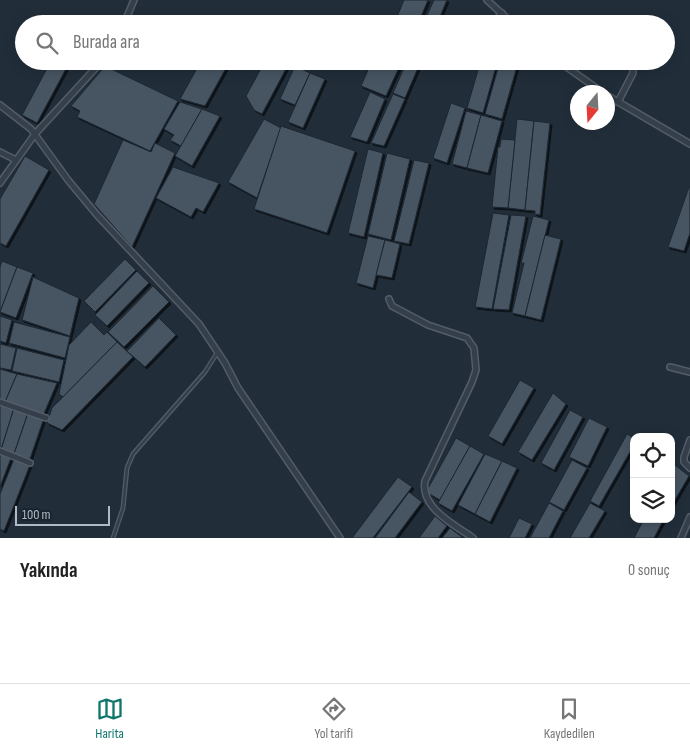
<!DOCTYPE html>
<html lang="tr">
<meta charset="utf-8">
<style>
:root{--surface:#fff;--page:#f2f2f2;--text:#222;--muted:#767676;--line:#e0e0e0;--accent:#0f766e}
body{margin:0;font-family:"Sofia Sans Condensed",sans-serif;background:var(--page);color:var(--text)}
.controls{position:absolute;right:15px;bottom:15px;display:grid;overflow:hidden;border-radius:10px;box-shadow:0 2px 12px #0003}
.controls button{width:45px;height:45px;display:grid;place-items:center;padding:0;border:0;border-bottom:1px solid var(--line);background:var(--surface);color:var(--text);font:25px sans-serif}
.compass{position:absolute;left:570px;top:85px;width:45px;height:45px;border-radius:50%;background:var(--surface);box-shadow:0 2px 12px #0003;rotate:198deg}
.scale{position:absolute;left:15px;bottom:12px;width:95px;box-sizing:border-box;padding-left:5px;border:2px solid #b0bac7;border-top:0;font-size:14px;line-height:18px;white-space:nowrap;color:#b0bac7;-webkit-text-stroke:4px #1a242f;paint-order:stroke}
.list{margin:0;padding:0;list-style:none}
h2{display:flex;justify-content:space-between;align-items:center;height:65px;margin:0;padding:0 20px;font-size:21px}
h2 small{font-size:16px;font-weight:400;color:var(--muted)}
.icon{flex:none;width:28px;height:28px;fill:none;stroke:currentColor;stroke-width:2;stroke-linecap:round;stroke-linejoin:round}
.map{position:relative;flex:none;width:690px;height:538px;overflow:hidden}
.search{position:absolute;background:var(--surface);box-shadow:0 2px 12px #0003;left:15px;right:15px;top:15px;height:55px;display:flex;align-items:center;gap:12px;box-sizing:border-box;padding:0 18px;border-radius:28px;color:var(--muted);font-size:19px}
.sheet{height:145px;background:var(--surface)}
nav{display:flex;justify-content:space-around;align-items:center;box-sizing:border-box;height:70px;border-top:1px solid var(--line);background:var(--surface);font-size:14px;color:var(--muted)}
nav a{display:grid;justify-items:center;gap:2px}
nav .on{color:var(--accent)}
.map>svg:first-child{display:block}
</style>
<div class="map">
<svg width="690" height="538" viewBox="0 0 690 538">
<defs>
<filter id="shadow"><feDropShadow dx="2" dy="2" stdDeviation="0" flood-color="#0009"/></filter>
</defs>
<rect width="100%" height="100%" fill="#212e3a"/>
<g fill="#475564" stroke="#1c2631" filter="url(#shadow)">
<polygon points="404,0 428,0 418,24 394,24"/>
<polygon points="434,0 447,0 437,24 423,24"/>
<polygon points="51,61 57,61 67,67 37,123 22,115"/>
<polygon points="201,61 230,61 205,106 180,99"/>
<polygon points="265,61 276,61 287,67 262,114 254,110 246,96"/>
<polygon points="372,61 402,61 386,96 361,86"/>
<polygon points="407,61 421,61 405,98 393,93"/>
<polygon points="500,61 518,63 502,119 485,114"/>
<polygon points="480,63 496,67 483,113 467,108"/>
<polygon points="105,66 178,101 150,151 77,117 80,111 71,106"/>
<polygon points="295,66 310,73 295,105 280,99"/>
<polygon points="310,73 325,79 303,128 288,122"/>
<polygon points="370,92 385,99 367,142 350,137"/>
<polygon points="393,94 405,99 384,146 371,143"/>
<polygon points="180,102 202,109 181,146 170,140 174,135 164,129"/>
<polygon points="451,103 465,108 447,163 433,158"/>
<polygon points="202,109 220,116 192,166 175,156"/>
<polygon points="466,111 481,115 467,168 452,164"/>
<polygon points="481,115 502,121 488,173 467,168"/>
<polygon points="264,119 281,128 257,198 228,182"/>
<polygon points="517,119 534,121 525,210 508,208"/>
<polygon points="534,121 550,123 540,215 535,214 535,211 525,210"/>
<polygon points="281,126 355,151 327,233 254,209"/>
<polygon points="501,139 515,140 508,208 492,207 498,147 500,147"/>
<polygon points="123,140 151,152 155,143 175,153 132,247 94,204"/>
<polygon points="368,149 383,153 364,237 348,233"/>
<polygon points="387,153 410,159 391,240 368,234"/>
<polygon points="25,156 49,170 6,246 0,243 0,199"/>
<polygon points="414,160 429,163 409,244 394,241"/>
<polygon points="173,167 219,183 203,212 196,208 191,217 156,198"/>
<polygon points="689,187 690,187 690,233 684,251 668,247"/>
<polygon points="493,213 509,215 492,309 475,307"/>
<polygon points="511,215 526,216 509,310 493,309"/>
<polygon points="533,216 549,220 525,316 512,313 524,263 521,263"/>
<polygon points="545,235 561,239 541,320 525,316"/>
<polygon points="368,236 385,240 373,288 356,283"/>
<polygon points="385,240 400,244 392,278 376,275"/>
<polygon points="125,259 136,270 95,312 84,301"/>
<polygon points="2,261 17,267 0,312 0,267"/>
<polygon points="17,267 33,273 16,318 0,312"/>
<polygon points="137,271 149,283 107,326 95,315"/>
<polygon points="33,277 79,298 70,336 22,320"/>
<polygon points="153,286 169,302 124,347 108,332"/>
<polygon points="0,316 12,320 6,343 0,341"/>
<polygon points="159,318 176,335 145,367 127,351"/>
<polygon points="14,322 70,337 65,358 9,343"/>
<polygon points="91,322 104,335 107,332 117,342 63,397 59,394 69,345"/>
<polygon points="117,342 133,357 62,430 47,423 52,408"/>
<polygon points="0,344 16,348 11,370 0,368"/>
<polygon points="17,348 64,360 59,382 12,371"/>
<polygon points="0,369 17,374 5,402 0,400"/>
<polygon points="17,374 57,383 43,416 5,402"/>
<polygon points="520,380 534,388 502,444 488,436"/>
<polygon points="553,393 566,404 532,460 518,452"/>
<polygon points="0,404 14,408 1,450 0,449"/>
<polygon points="14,408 28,413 14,454 1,450"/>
<polygon points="570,410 583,417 554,470 541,463"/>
<polygon points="28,413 44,418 30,459 14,454"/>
<polygon points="589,418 607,427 588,466 569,457"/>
<polygon points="627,434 634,438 634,445 599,506 590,501"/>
<polygon points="456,438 470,446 440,500 426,492"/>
<polygon points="470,446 484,454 452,511 438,503"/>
<polygon points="0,453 11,458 0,487"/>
<polygon points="485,454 502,461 475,514 458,505"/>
<polygon points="14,459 30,465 4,531 0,529 0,494"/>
<polygon points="572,460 587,468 564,510 549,502"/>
<polygon points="502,461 517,468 490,522 475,514"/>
<polygon points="675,465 689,476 671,507 671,472"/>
<polygon points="398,477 412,487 373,538 352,538"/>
<polygon points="409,492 422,502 395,538 375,538"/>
<polygon points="549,503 563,511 549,538 530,538"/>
<polygon points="590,503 605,511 589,538 570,538"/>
<polygon points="435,516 447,526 438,538 419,538"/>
<polygon points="519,518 532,524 525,538 509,538"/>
<polygon points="644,519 664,519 654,538 634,538"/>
<polygon points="450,528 462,537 462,538 442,538"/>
</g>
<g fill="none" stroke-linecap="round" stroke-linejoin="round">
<defs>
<polyline id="lane" points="113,538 123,508 127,468 133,454 205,372 217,353"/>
<g id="street">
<polyline points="487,0 513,24"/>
<polyline points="124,24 134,0"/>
<polyline points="492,24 502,13"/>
<polyline points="483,61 497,65 499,61"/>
<polyline points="558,61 602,92"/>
<polyline points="608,96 690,144"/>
<polyline points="618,102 633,73 633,70"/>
<polyline points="0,105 31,129 68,180 97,215 199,324 225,363 238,388 340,538"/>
<polyline points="0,152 16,160"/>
<polyline points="0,183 35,134 102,61"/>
<path d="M 389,299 L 392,306 L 428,325 L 467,338 L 474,348 L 476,370 L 472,382 L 425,481 C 420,508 455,525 473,538"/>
<polyline points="670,367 690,372"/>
<polyline points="0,402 46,418"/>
<polyline points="690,440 684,457 684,462 690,468"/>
<polyline points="0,451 30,463"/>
<polyline points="681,538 690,517"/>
</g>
</defs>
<use href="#lane" stroke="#535d68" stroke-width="5"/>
<use href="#street" stroke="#535d68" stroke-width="8"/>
<use href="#lane" stroke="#353f4b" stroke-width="2.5"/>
<use href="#street" stroke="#353f4b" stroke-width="5"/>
</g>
</svg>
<div class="controls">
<button><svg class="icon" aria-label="locate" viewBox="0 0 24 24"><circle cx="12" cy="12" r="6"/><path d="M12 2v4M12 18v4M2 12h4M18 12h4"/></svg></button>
<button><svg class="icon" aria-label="layers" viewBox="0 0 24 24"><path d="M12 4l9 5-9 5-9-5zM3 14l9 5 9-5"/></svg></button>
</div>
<svg class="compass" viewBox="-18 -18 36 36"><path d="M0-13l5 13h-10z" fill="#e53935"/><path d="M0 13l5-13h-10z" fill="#767676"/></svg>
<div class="scale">100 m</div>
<div class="search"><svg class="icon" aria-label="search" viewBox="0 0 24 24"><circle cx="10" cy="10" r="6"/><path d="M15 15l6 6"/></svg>Burada ara</div>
</div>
<section class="sheet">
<h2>Yakında<small>0 sonuç</small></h2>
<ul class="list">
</ul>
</section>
<nav>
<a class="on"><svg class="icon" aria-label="map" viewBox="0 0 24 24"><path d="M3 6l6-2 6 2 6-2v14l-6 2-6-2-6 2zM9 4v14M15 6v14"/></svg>Harita</a>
<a><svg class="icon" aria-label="directions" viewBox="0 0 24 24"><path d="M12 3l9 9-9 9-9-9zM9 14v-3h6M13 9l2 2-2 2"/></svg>Yol tarifi</a>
<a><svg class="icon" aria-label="saved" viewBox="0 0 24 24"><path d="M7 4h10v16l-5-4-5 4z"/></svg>Kaydedilen</a>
</nav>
